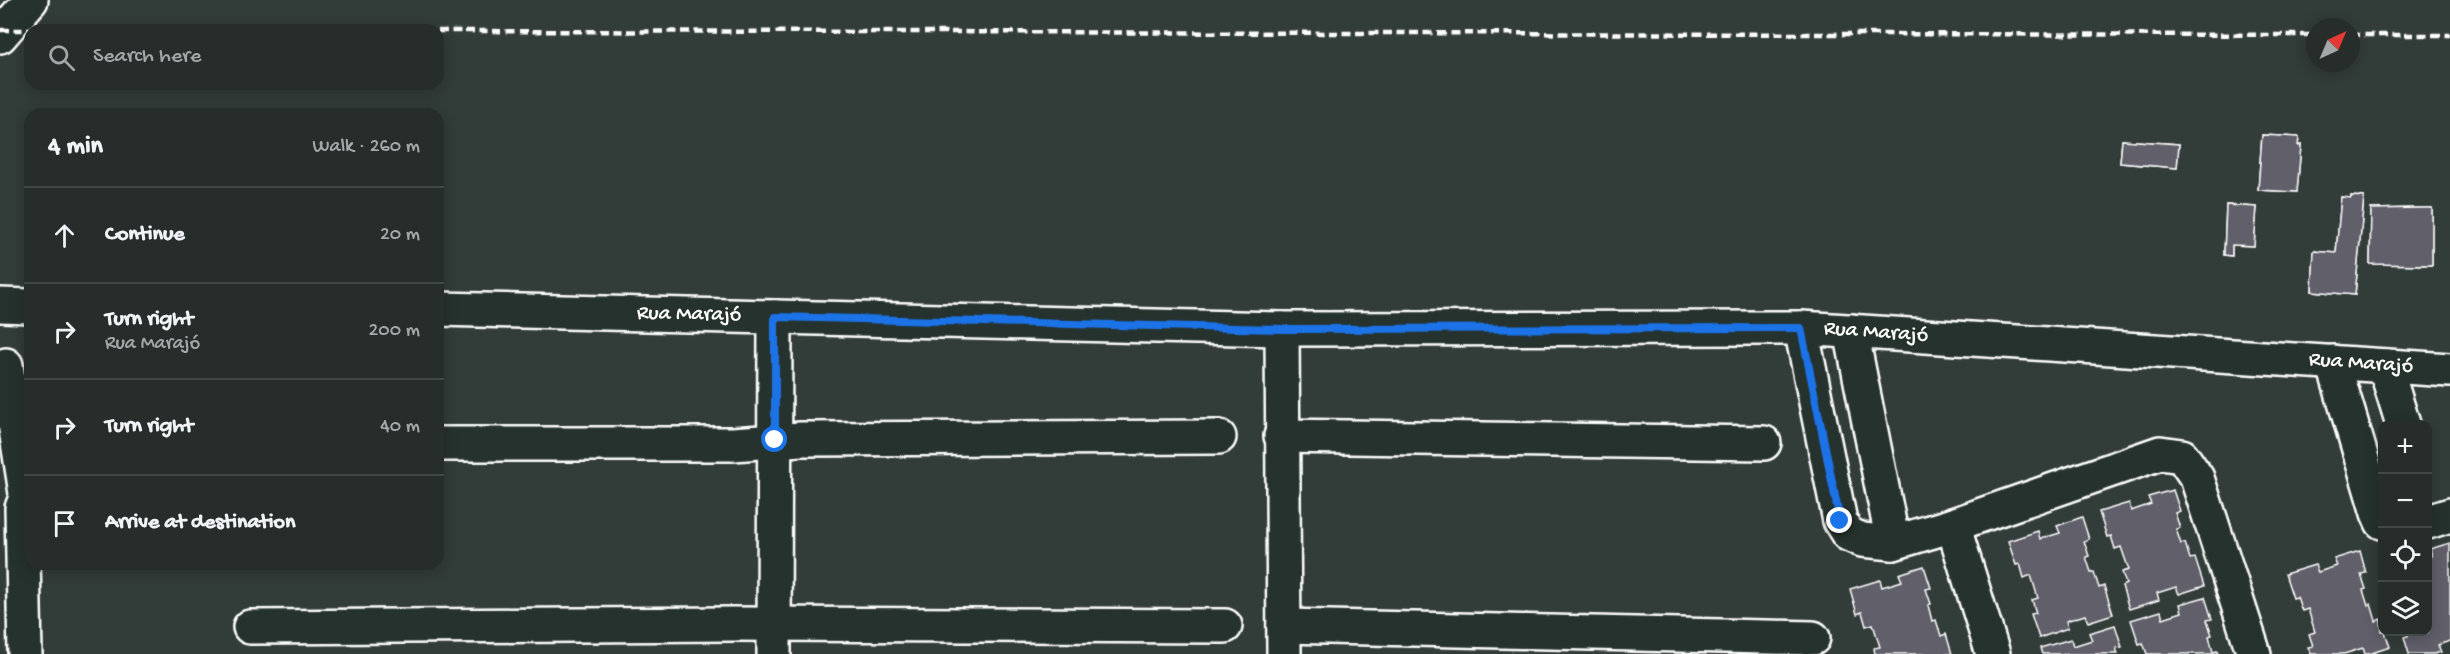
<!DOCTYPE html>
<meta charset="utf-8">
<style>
:root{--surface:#262d2b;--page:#2e3533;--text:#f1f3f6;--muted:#a4a8a9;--line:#424947}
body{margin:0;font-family:"Gochi Hand",sans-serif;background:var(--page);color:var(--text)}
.controls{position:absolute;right:18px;bottom:18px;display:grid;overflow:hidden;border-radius:12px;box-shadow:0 3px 15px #0003}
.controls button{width:54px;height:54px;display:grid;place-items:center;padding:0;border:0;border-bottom:2px solid var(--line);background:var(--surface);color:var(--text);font:30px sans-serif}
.compass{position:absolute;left:2306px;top:18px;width:54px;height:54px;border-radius:50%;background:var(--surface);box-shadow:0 3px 15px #0003;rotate:44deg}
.stop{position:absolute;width:18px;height:18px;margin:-14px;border:4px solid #1a73e8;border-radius:50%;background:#fff}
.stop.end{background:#1a73e8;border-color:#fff;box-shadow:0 2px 6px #0008}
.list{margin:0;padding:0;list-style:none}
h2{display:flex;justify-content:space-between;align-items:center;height:78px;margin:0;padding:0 24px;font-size:26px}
h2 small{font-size:20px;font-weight:400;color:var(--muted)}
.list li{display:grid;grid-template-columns:39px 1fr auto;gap:18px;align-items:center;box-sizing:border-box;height:96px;padding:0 24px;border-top:2px solid var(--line)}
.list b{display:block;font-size:22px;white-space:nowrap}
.list p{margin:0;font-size:20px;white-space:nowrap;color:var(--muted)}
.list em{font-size:20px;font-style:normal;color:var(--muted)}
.icon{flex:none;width:33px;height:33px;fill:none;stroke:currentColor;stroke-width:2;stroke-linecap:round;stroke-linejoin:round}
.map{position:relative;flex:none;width:2450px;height:654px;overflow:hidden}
.search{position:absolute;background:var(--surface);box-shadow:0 3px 15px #0003;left:24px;top:24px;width:420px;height:66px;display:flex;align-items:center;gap:15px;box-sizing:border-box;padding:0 21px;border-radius:18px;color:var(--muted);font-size:22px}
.panel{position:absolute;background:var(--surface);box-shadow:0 3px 15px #0003;left:24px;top:108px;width:420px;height:462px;border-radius:18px}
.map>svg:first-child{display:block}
</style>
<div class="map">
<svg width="2450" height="654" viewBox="0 0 2450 654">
<rect width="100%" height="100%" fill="#323c39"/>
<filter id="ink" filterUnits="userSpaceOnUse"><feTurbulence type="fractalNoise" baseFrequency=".0167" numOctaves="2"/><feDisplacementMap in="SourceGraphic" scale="12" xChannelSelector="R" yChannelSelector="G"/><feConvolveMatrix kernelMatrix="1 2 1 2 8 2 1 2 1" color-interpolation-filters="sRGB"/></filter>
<g filter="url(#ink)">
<g fill="#605e6a" stroke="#fff" stroke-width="1.5">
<polygon points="2262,135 2299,137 2298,146 2301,145 2297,192 2258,190"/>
<polygon points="2262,135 2299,137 2298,146 2301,145 2297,192 2258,190"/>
<polygon points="2122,140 2179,144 2177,168 2120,163"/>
<polygon points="2122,140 2179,144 2177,168 2120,163"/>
<polygon points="2351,196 2364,197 2355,295 2312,291 2314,251 2336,253 2341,197 2351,198"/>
<polygon points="2351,196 2364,197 2355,295 2312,291 2314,251 2336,253 2341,197 2351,198"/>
<polygon points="2226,205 2257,207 2254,246 2232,245 2232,256 2224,255"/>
<polygon points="2226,205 2257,207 2254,246 2232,245 2232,256 2224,255"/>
<polygon points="2419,208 2432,208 2432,265 2370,264 2371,209"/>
<polygon points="2419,208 2432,208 2432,265 2370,264 2371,209"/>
<polygon points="2173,490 2180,511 2175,513 2180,528 2176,529 2181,544 2185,543 2190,559 2195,558 2204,586 2179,594 2176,587 2157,593 2159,600 2129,609 2122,586 2126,584 2122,572 2129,570 2121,547 2115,549 2111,536 2107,537 2099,512 2129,503 2131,511 2151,504 2148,497"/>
<polygon points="2082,517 2089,539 2084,541 2089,556 2086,557 2091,572 2094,572 2099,588 2104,586 2113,614 2088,622 2085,615 2066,621 2068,628 2039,638 2031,614 2036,613 2032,600 2038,598 2031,575 2024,578 2020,564 2016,565 2008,541 2038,531 2040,539 2060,533 2057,526"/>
<polygon points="2450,543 2450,641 2438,645 2441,652 2434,654 2409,654 2404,637 2408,636 2407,632 2428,632 2428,558 2432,556 2430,549"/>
<polygon points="2360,551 2366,573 2361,574 2366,589 2363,590 2368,606 2371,604 2376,621 2381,619 2382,632 2385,632 2390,647 2369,654 2365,654 2363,648 2344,654 2311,654 2308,647 2313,646 2309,634 2315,632 2308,609 2302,611 2297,597 2293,598 2285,574 2315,565 2318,572 2337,566 2334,559"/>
<polygon points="1924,566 1931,588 1926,589 1931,604 1928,605 1932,621 1936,620 1941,636 1946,634 1952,654 1875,654 1874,648 1880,647 1873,624 1866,626 1862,612 1857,614 1850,589 1880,580 1882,587 1902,581 1899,574"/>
<polygon points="2205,597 2212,619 2207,620 2212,635 2209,636 2213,652 2217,651 2218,654 2147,654 2143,643 2139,644 2131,620 2161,611 2163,618 2182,612 2180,604"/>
<polygon points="2115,625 2122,647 2116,648 2118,654 2042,654 2040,648 2071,639 2073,646 2092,640 2089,633"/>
</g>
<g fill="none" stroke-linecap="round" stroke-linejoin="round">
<defs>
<g id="minor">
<polyline points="0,36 31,0"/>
<polyline points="0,305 30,306"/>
<polyline points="438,309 1282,329 1801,328 2450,370"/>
<polyline points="1801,328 1840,521 1848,534 1862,540 1893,543 1953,525 2160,453 2182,456 2197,478 2254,654"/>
<polyline points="1282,329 1284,654"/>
<polyline points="1851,331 1893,543"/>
<polyline points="2333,362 2378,513 2382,522"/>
<polyline points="6,365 26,493"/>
<polyline points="2385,366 2403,424"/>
<polyline points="1281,436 1764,443"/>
<polyline points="438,444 733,444 801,439 1219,437"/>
<polyline points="2428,522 2450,515"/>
<polyline points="1953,525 1993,654"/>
<polyline points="1284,626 1813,638"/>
<polyline points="250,627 733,624 1225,626"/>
<polyline points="25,654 22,508 30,487"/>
<polyline points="774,654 775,317"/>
</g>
</defs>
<use href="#minor" stroke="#fff" stroke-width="38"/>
<use href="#minor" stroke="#26332d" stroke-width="33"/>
<g stroke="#fff" stroke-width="4.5" stroke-dasharray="9 4.5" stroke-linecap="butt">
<polyline points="0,30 30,30"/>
<polyline points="438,31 2315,35"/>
<polyline points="2351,35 2450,35"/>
</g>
</g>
</g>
<g fill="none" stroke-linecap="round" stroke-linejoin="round" filter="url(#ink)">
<polyline stroke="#1a73e8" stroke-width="8" points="775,440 775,317 1282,329 1801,328 1840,521"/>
</g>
<g text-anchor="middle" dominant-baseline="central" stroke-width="4.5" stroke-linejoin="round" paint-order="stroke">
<g font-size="22" fill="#fff" stroke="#26332d">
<text transform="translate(689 315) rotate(1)">Rua Marajó</text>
<text transform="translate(1876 333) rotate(4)">Rua Marajó</text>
<text transform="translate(2361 364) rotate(4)">Rua Marajó</text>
</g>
</g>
</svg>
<div class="controls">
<button>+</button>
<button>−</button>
<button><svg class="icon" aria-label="locate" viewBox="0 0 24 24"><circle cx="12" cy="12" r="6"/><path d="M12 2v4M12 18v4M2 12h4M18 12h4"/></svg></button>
<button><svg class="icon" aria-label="layers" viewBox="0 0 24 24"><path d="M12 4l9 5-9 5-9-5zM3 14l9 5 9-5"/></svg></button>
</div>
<svg class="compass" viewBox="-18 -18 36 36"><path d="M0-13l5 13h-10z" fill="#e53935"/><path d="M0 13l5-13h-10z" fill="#a4a8a9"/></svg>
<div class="stop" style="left:775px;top:440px"></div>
<div class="stop end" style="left:1840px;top:521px"></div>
<div class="search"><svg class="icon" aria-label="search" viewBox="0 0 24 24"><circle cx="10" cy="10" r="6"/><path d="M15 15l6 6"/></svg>Search here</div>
<section class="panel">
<h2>4 min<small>Walk · 260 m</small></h2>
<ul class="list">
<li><svg class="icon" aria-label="ahead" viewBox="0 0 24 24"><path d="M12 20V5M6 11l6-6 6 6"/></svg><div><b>Continue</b></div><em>20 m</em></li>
<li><svg class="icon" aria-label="right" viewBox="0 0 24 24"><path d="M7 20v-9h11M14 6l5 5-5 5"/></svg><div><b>Turn right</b><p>Rua Marajó</p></div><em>200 m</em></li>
<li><svg class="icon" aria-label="right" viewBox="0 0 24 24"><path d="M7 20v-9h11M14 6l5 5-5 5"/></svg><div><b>Turn right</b></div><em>40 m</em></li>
<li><svg class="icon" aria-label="arrive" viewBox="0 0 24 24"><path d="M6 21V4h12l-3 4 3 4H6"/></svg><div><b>Arrive at destination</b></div></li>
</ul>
</section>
</div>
